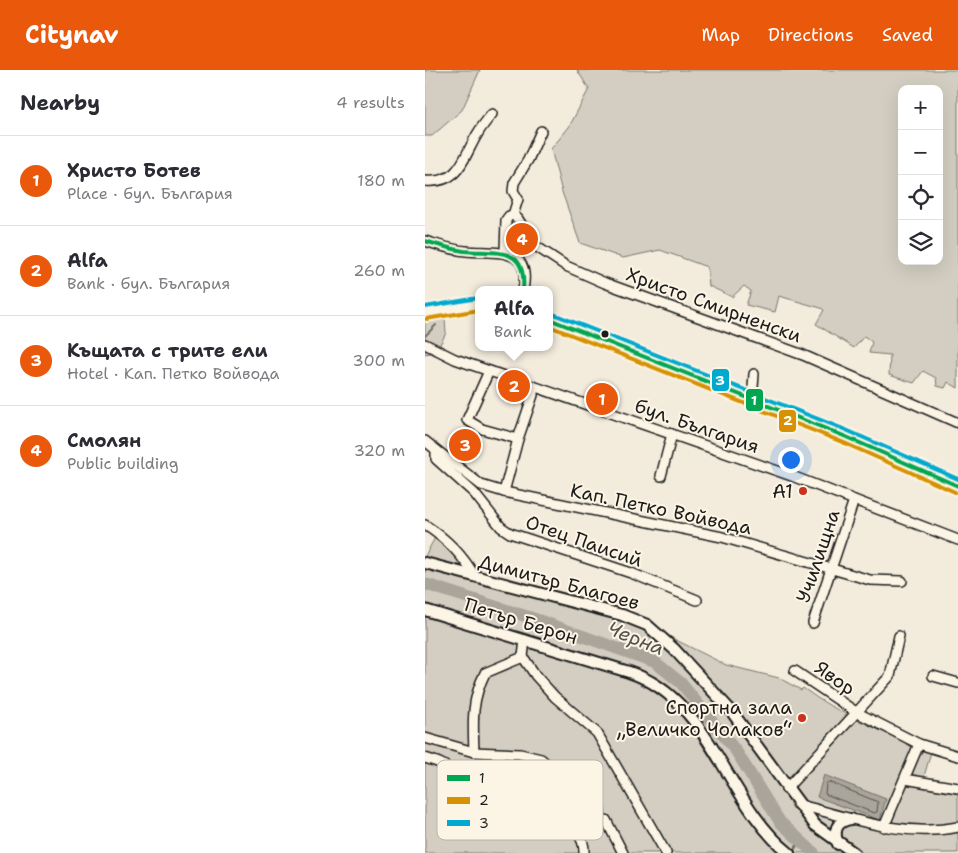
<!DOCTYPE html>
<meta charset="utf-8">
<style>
:root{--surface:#fff;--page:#f7f7f7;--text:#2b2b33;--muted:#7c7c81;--line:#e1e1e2;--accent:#ea580c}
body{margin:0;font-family:"Shantell Sans",sans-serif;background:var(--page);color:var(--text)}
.controls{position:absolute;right:15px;top:15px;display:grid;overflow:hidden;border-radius:10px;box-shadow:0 5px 20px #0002}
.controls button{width:45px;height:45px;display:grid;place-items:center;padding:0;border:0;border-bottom:1px solid var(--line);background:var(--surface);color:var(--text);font:25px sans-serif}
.you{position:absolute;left:365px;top:389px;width:18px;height:18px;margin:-12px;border:4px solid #fff;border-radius:50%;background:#1a73e8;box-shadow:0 0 0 8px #1a73e833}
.badge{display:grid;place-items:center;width:32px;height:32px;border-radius:50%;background:var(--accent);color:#fff;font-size:16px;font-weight:700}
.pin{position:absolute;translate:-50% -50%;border:2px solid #fff;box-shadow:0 1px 5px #0006}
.popup{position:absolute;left:50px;top:216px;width:78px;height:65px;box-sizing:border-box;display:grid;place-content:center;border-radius:10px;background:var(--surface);filter:drop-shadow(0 1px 4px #0005);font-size:16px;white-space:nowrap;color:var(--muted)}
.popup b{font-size:19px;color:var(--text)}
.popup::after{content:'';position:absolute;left:50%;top:100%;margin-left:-10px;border:10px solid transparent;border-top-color:var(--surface)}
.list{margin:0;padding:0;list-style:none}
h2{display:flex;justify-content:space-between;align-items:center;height:65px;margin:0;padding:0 20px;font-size:21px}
h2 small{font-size:16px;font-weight:400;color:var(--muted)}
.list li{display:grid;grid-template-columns:32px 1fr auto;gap:15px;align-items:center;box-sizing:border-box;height:90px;padding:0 20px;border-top:1px solid var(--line)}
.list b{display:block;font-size:19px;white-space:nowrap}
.list p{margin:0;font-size:16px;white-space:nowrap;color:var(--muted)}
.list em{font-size:16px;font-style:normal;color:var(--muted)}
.icon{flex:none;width:28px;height:28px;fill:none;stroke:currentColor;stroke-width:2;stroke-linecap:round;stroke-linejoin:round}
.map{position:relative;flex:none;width:533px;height:783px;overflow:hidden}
header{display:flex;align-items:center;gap:30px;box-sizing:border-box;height:70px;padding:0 25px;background:var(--accent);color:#fff}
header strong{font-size:24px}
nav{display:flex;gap:28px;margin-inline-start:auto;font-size:18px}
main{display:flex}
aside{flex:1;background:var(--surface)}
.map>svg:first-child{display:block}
</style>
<header>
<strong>Citynav</strong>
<nav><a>Map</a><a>Directions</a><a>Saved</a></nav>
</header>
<main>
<aside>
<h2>Nearby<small>4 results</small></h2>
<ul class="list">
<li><span class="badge">1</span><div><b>Христо Ботев</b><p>Place · бул. България</p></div><em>180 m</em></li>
<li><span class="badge">2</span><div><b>Alfa</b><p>Bank · бул. България</p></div><em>260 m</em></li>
<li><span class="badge">3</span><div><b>Къщата с трите ели</b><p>Hotel · Кап. Петко Войвода</p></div><em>300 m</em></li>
<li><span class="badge">4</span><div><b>Смолян</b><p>Public building</p></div><em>320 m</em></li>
</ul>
</aside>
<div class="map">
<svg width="533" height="783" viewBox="0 0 533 783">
<rect width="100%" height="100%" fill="#f3ecdd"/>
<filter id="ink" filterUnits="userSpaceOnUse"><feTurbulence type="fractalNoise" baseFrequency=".02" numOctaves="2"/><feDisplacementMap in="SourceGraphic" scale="10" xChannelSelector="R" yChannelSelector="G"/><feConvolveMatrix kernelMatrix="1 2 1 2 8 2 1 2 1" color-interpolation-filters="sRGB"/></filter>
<g filter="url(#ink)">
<g fill="#d3cec1" stroke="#78756e" fill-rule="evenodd">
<polygon points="0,0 55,0 37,40 7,66 0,66"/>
<path d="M 152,0 L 533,0 L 533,318 L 523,312 L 520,318 L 512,316 L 511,308 L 498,301 L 489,313 L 464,305 L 465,285 L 444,283 L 447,272 L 439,266 L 429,278 L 391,254 L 399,240 L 396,238 L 354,226 L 350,242 L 321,235 L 326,221 L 319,216 L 307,227 L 284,216 L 282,197 L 235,180 L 198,188 L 155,173 L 137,122 L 126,79 L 144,57 L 164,19 ZM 477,19 L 514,19 L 514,191 L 477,191 Z"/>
<polygon points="20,248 21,263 11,282 0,284 0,250"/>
<path d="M 12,464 L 31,486 L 35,496 L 223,552 L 249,569 L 301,595 L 354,608 L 376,620 L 378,618 C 415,646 463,663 506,682 L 496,717 L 533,724 L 533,783 L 0,783 L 0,486 Z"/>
</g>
<polygon fill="#aaa59b" stroke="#716e68" points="399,705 461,729 455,750 392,727"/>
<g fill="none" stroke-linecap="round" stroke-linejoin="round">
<polygon stroke="#55534f" stroke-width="1" points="404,712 453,732 452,742 449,743 400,724 401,714"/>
<g stroke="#716e68" stroke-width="2">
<polyline points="0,266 11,255"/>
<polyline points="370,779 374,771"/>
</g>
<polyline stroke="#aaa59b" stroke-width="12" points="0,514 110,549 230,592 256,613 311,681 355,752 389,783"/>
<defs>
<g id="minor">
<path d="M 0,111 C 36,114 38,87 53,63 C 57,56 62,50 67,44"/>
<polyline points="88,145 93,129 88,121 89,113 103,90 116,61"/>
<path d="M 0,171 C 14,175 27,180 41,181 C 70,184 107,175 98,220"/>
<polyline points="80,182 81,150 84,146 88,145 93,149 109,175 141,196 180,213 378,285 533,353"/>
<polyline points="0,243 54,234"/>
<polyline points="124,249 419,366 533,416"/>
<polyline points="0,274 30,289 367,406 533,470"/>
<polyline points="64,301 42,350 57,359 93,369"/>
<polyline points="327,330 329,304"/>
<polyline points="0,371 56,415 79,422 297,467 445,510 477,511"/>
<polyline points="11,380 11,389 49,423 76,457 85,463 206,503 272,530"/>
<polyline points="236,406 247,364"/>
<polyline points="79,422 93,369 108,325 108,317"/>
<path d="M 0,455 C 22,469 38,485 50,507"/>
<polyline points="388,553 429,430"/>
<polyline points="100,570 98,587 111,606 130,627 172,663 241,783"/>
<polyline points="370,601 431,642 494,674 533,686"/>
<polyline points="508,606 533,613"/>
<polyline points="0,668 49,682 95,684 116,689 175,741"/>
<path d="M 49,682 C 48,652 46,631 60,603 L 98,587"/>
<path d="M 0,688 C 10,691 20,694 27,702 C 42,720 33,728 60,737 C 88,745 161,741 159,783"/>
<polyline points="480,709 533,718"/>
<polyline points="361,719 465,606 474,566"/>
<path d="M 372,734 C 425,748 478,768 533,757"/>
<polyline points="181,750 198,783"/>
<polyline points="459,757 494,674"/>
</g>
<g id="major">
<polyline points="0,493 197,545 222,555 249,579 307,642 390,755 429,783"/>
<path d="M 0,540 L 204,602 C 287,630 300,732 364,783"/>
<path d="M 413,774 C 408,761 411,751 426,749"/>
</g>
</defs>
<use href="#minor" stroke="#1c1c1c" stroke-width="12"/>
<use href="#major" stroke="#1c1c1c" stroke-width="14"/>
<use href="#minor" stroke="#fcf5e5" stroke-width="9"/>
<use href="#major" stroke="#fcf5e5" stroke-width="10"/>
<defs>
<g id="bus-1">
<path d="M 0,171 C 13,175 25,179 39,181 C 71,184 102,175 98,220"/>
<polyline points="124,249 419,366 533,416"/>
</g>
<g id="bus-2">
<polyline points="1,249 54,240"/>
<polyline points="124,256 417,372 530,422"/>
</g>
<g id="bus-3">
<polyline points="0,237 53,228"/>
<polyline points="126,243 421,360 533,409"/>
</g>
</defs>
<use href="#bus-1" stroke="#fcf5e5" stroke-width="8"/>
<use href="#bus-2" stroke="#fcf5e5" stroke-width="8"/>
<use href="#bus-3" stroke="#fcf5e5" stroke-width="8"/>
<use href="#bus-1" stroke="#00a651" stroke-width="4"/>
<use href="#bus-2" stroke="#d69104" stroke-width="4"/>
<use href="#bus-3" stroke="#00a9ce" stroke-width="4"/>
</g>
</g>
<circle fill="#1c1c1c" stroke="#fcf5e5" stroke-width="2" cx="180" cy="264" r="4.5"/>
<g fill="#c8321e" stroke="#fcf5e5" stroke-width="2">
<circle cx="378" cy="421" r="5"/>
<circle cx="377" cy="648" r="5"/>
</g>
<g text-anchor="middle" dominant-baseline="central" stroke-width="4" stroke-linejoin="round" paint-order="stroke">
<g font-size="19" fill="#1c1c1c" stroke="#fcf5e5">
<text transform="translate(289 235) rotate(20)">Христо Смирненски</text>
<text transform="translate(272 356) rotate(19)">бул. България</text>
<text transform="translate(236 439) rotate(12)">Кап. Петко Войвода</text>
<text transform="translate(159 471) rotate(19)">Отец Паисий</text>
<text transform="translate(393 486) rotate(-71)">Училищна</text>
<text transform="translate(134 512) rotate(15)">Димитър Благоев</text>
<text transform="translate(96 551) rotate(17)">Петър Берон</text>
<text transform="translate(410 608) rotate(34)">Явор</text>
</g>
<g font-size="19" fill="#1c1c1c" stroke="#fcf5e5" text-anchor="end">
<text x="368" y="421">A1</text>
<text x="367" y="637">Спортна зала<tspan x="367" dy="22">„Величко Чолаков“</tspan></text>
</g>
<g font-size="20" font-style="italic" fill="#55534f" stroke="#fcf5e5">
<text transform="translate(211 568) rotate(22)">Черна</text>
</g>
</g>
<rect x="12" y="690" width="166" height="80" rx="8" fill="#fcf5e5" stroke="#b9b4a9" stroke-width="1"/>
<rect x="22" y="705" width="23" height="6" fill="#00a651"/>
<rect x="22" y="727" width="23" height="7" fill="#d69104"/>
<rect x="22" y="750" width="23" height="6" fill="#00a9ce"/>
<g font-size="14" fill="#1c1c1c">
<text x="54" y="713">1</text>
<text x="54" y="735">2</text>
<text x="54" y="758">3</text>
</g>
<g stroke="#fcf5e5" stroke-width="2">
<rect x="286" y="298" width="19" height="24" rx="5" fill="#00a9ce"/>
<rect x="320" y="318" width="19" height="24" rx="5" fill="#00a651"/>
<rect x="353" y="339" width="19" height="24" rx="5" fill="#d69104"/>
</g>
<g font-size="14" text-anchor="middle" font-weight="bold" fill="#fff">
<text x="295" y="315">3</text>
<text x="329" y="335">1</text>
<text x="363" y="355">2</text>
</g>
</svg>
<div class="controls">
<button>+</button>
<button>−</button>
<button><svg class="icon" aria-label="locate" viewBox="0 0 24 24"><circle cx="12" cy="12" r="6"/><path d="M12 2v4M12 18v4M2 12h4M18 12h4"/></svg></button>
<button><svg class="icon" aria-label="layers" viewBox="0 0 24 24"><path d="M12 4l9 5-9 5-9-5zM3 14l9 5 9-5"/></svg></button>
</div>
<div class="you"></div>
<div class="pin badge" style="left:177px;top:329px">1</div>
<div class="pin badge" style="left:89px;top:316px">2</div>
<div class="popup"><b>Alfa</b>Bank</div>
<div class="pin badge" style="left:40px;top:375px">3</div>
<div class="pin badge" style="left:97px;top:169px">4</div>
</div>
</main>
